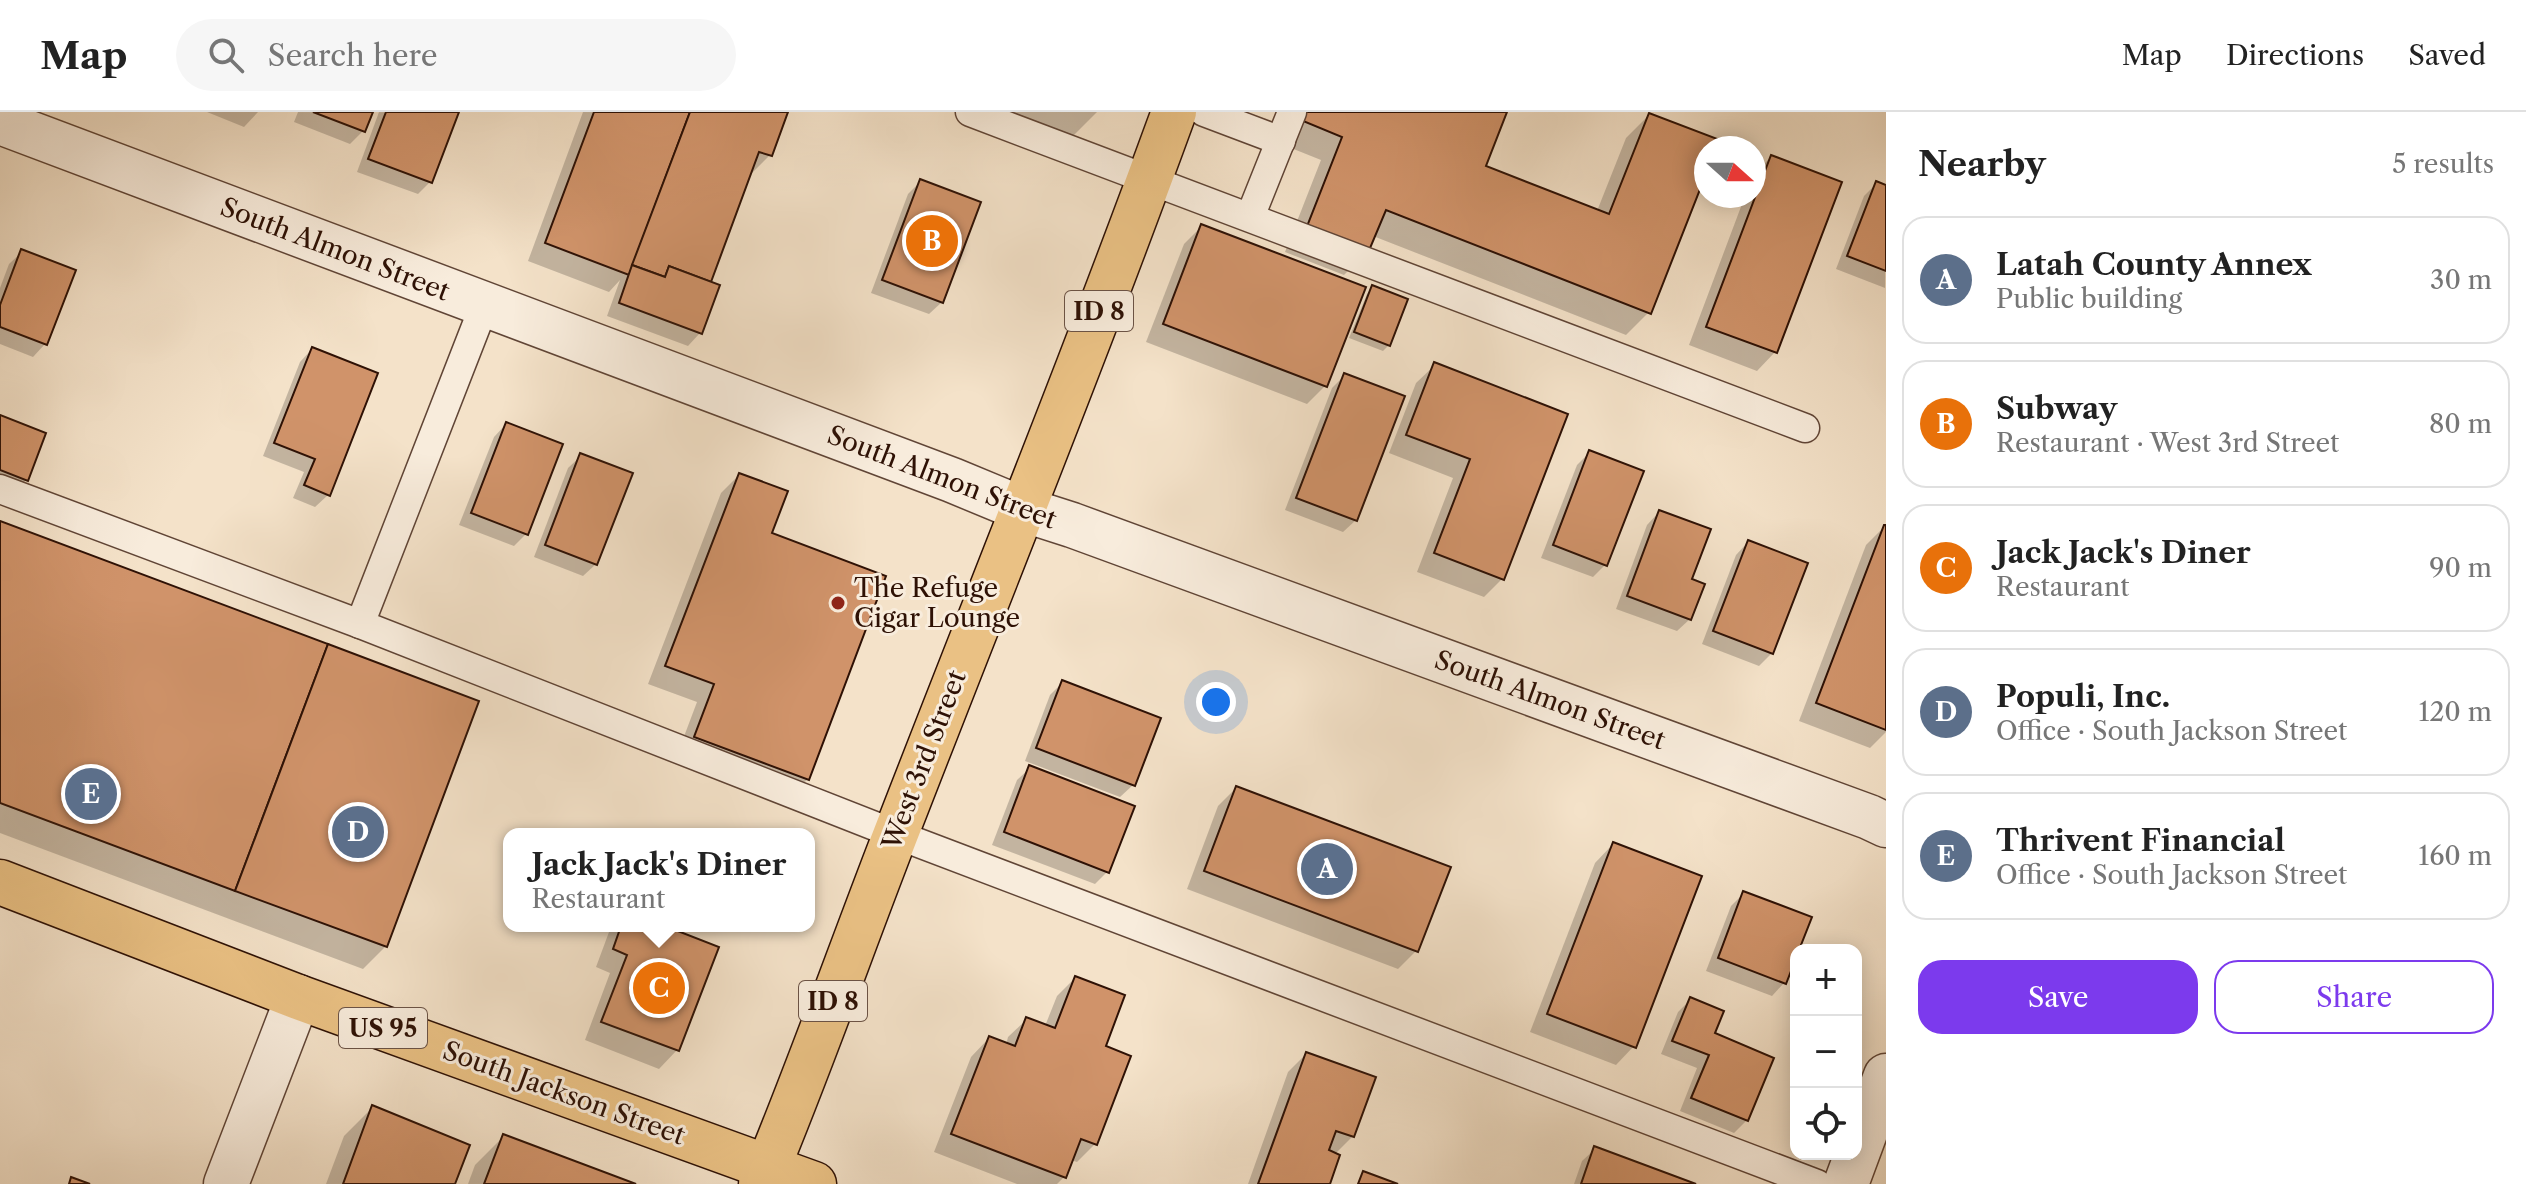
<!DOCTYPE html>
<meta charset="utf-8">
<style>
:root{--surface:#fff;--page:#f6f6f6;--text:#222;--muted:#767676;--line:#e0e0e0;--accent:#7c3aed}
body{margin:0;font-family:"Libre Caslon Text",serif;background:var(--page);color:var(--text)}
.controls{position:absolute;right:24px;bottom:24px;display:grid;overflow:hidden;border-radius:16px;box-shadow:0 4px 20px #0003}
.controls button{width:72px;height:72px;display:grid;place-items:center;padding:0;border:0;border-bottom:2px solid var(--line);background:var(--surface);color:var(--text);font:40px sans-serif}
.compass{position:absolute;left:1694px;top:24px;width:72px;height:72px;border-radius:50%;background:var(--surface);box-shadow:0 4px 20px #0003;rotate:111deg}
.you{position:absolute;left:1216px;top:590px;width:28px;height:28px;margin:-20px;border:6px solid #fff;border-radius:50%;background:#1a73e8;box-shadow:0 0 0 12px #1a73e833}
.badge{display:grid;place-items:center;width:52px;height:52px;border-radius:50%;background:var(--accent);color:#fff;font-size:26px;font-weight:700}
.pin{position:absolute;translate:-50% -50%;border:4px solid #fff;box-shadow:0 2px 8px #0006}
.popup{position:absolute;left:503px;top:716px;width:312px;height:104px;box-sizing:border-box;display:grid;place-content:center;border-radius:16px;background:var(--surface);filter:drop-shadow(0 2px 6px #0005);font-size:26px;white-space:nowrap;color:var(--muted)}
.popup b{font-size:30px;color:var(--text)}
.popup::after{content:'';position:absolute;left:50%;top:100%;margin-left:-16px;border:16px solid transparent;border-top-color:var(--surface)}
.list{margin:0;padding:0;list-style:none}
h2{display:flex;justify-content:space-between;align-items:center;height:104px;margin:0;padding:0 32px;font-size:34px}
h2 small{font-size:26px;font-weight:400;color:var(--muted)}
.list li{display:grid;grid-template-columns:52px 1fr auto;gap:24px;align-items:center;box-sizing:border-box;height:128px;margin:0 16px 16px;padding:0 16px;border:2px solid var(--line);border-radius:24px}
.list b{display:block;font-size:30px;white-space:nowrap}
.list p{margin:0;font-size:26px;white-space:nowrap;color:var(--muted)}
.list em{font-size:26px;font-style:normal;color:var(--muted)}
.actions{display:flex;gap:16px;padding:24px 32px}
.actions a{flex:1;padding:18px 0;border:2px solid var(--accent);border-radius:24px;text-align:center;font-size:28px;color:var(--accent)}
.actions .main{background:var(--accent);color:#fff}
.icon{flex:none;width:44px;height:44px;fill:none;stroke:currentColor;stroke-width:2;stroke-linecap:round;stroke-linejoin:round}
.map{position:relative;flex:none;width:1886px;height:1072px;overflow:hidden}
header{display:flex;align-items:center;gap:48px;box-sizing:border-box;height:112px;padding:0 40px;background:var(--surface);border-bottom:2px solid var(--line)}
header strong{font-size:38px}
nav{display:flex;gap:44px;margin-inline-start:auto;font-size:28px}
.search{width:560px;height:72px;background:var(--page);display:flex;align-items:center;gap:20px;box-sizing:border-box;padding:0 28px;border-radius:44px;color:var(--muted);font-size:30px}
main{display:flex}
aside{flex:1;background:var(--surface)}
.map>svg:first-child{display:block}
</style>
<header>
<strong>Map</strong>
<div class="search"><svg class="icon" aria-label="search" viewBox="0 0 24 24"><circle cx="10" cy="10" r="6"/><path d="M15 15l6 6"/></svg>Search here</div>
<nav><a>Map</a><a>Directions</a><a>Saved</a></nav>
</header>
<main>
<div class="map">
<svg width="1886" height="1072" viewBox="0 0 1886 1072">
<rect width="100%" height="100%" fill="#f4e2c9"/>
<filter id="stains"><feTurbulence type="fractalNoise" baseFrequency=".0025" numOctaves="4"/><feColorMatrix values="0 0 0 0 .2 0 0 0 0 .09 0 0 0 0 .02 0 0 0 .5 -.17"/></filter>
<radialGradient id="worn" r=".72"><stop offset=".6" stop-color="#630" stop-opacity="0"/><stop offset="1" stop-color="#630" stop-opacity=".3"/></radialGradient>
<g fill="#0003">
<polygon points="207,0 258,0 244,15"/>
<polygon points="298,0 370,0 363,19 350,32 294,10"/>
<polygon points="379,0 457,0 430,70 418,82 357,60"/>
<polygon points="583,0 786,0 770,43 752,61 750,60 709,168 700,221 688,234 607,204 620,168 609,180 528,149"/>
<polygon points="1008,0 1097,0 1073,24"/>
<polygon points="1294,0 1505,0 1484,55 1597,99 1626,26 1649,3 1714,36 1706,36 1706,57 1649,200 1626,223 1373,124 1367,140 1344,163 1285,140 1321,48 1281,32"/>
<polygon points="1771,45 1775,240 1757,259 1689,233 1745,84 1754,84 1754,62"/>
<polygon points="920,70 942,190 929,202 871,181 908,82"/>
<polygon points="1876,72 1886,76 1885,176 1836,157 1864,84"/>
<polygon points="1202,114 1325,274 1307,292 1146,230 1184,132"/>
<polygon points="22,140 45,232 33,245 0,232 0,176 9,152"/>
<polygon points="1373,176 1389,233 1383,239 1349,226 1367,182"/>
<polygon points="312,237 328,383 315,395 293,386 304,360 263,344 300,250"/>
<polygon points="1435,253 1565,303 1502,467 1484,485 1417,460 1453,366 1389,341 1416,271"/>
<polygon points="1345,263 1356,408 1343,420 1285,398 1332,276"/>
<polygon points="0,305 27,367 14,380 0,375"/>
<polygon points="506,312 526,422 514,434 459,413 494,325"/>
<polygon points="1590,340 1605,453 1593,465 1541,446 1577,353"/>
<polygon points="581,344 596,452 583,464 534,445 568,356"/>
<polygon points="739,363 770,422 808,667 789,685 677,643 697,590 648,572 721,381"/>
<polygon points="1659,400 1689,469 1690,507 1677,519 1616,497 1647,413"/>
<polygon points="0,411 386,834 363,857 0,721"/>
<polygon points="1884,415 1886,620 1870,636 1799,609 1866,433"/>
<polygon points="1748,430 1772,541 1759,554 1702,532 1736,443"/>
<polygon points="1063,570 1133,673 1120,685 1025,649 1050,583"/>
<polygon points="1030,656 1107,760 1095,772 992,733 1017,668"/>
<polygon points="1236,676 1416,839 1398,857 1187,777 1218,694"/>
<polygon points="1613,732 1634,934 1616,953 1530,920 1595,751"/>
<polygon points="1744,781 1797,838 1784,871 1772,884 1706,859 1731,794"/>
<polygon points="615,814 659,814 677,938 659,957 585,928 610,861 596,855 609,820"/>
<polygon points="1075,866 1103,935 1095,1032 1077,1050 1071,1048 1064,1065 1057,1072 1017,1072 934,1040 971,945 989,926 1006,933 1008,925 1027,907 1045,914 1057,884"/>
<polygon points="1691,887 1713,923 1747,1008 1734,1021 1680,999 1697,956 1661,942 1678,900"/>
<polygon points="1306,942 1353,1024 1334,1043 1328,1072 1248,1072 1288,960"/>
<polygon points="372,996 453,1072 326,1072 344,1024"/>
<polygon points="504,1024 630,1072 468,1072 475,1053"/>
<polygon points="1595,1037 1691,1072 1574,1072 1582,1049"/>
</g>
<g fill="#d0936a" stroke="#2e1105" stroke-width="2">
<polygon points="313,0 373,0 365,20"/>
<polygon points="386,0 459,0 432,71 368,47"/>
<polygon points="594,0 690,0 629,163 545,131"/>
<polygon points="690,0 788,0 772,44 759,40 711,170 669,154 665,165 632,153"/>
<polygon points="1306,0 1507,0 1486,54 1609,102 1649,1 1720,28 1717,36 1706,36 1706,62 1651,202 1386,98 1368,141 1306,117 1342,25 1303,9"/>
<polygon points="1771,43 1842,70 1777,241 1706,215"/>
<polygon points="920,67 981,90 943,191 882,168"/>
<polygon points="1876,69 1886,73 1886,159 1847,144"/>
<polygon points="1201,112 1366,175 1327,275 1163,212"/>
<polygon points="21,137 76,158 47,233 0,215 0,193"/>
<polygon points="632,153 665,165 669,154 720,173 702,222 619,191"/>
<polygon points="1372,173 1408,187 1390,234 1354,220"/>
<polygon points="312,235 378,261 330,384 304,373 315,347 274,331"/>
<polygon points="1434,250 1568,302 1504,468 1434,441 1470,347 1406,323"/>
<polygon points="1344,261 1405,284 1357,409 1296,386"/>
<polygon points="0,303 46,321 28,369 0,358"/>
<polygon points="506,310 563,332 528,423 471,401"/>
<polygon points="1589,338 1644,359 1607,454 1553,433"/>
<polygon points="580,341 633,361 597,453 545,433"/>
<polygon points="739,361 788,379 772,421 886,464 809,668 694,625 714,572 665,554"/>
<polygon points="1659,398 1711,417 1692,467 1705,472 1691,508 1627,484"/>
<polygon points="0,409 328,532 235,779 0,691"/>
<polygon points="1884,413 1886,413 1886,618 1816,591"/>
<polygon points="1748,428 1808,451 1773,542 1713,519"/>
<polygon points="328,532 479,589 387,835 235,779"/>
<polygon points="1062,568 1161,606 1135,674 1036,636"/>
<polygon points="1029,653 1135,694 1109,761 1004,720"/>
<polygon points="1236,674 1451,755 1418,840 1204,759"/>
<polygon points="1613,730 1702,764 1636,936 1547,902"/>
<polygon points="1743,779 1812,805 1799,838 1796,838 1796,846 1786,872 1718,846"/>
<polygon points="621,814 665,814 719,835 679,939 601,910 627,843 613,837"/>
<polygon points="1075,864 1125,883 1106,934 1131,944 1097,1033 1081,1027 1066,1066 951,1022 989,924 1015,934 1026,905 1055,916"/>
<polygon points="1690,885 1724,899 1715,921 1774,946 1748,1009 1691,986 1709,943 1672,929"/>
<polygon points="1306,940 1376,965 1354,1025 1336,1019 1329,1038 1340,1043 1330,1072 1258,1072"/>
<polygon points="372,993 470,1033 455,1072 343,1072"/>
<polygon points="503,1022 636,1072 484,1072"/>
<polygon points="1594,1034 1696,1072 1581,1072"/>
<polygon points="1363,1059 1398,1072 1358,1072"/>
<polygon points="71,1065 90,1072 69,1072"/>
</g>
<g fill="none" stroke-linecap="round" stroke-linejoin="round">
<defs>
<g id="service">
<polyline points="970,0 1805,316"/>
<polyline points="1204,0 1281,29"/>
<polyline points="1250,105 1292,0"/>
<polyline points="0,377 360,512 895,722 1817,1072"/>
<polyline points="360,512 484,194"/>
</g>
<g id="minor">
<polyline points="0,10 952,368 1022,397 1072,413 1869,705 1886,713"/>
<polyline points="226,1072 298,885"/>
<polyline points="1846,1072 1886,964"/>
</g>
<path id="primary" d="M 761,1072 C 811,953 853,831 900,711 C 992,474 1087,239 1174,0"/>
<polyline id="trunk" points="0,770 298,885 814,1072"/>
</defs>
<use href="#service" stroke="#604536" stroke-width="31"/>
<use href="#minor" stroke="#604536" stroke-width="47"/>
<use href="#primary" stroke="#2e1105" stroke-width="47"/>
<use href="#trunk" stroke="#2e1105" stroke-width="47"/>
<use href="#service" stroke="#f8ecdc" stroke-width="28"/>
<use href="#minor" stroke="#f8ecdc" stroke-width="44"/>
<use href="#primary" stroke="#eac184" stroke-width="44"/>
<use href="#trunk" stroke="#eac184" stroke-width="44"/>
</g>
<circle fill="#8f2418" stroke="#f8ecdc" stroke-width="3" cx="838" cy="491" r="8"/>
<g text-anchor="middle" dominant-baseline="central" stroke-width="6" stroke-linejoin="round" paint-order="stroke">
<g fill="#f8ecdc" stroke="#6b5346" stroke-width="2">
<rect x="1065" y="179" width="68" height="40" rx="6"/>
<rect x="799" y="869" width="68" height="40" rx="6"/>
<rect x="339" y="896" width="88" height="40" rx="6"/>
</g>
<g font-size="24" font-weight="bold" fill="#2e1105">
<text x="1099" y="199">ID 8</text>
<text x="833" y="889">ID 8</text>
<text x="383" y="916">US 95</text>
</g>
<g font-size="26" fill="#2e1105" stroke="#f8ecdc">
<text transform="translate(335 137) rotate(21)">South Almon Street</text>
<text transform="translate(942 365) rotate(21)">South Almon Street</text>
<text transform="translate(1550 588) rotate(20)">South Almon Street</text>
<text transform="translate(924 648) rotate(-69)">West 3rd Street</text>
<text transform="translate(564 981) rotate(20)">South Jackson Street</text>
</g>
<g font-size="26" fill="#2e1105" stroke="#f8ecdc" text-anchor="start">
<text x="854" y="476">The Refuge<tspan x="854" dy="30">Cigar Lounge</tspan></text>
</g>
</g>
<rect width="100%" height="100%" filter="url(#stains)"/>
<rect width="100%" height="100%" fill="url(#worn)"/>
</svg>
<div class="controls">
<button>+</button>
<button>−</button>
<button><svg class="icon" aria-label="locate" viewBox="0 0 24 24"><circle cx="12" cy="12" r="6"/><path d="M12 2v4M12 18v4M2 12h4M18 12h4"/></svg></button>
</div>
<svg class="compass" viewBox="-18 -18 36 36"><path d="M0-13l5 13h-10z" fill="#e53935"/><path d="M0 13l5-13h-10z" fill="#767676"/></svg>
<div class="you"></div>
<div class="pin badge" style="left:1327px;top:757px;background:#5c6f8a">A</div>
<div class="pin badge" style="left:932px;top:129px;background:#e8710a">B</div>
<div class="pin badge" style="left:659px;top:876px;background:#e8710a">C</div>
<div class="popup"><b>Jack Jack's Diner</b>Restaurant</div>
<div class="pin badge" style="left:358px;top:720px;background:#5c6f8a">D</div>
<div class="pin badge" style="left:91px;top:682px;background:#5c6f8a">E</div>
</div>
<aside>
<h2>Nearby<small>5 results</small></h2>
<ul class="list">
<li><span class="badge" style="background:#5c6f8a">A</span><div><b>Latah County Annex</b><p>Public building</p></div><em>30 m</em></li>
<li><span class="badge" style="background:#e8710a">B</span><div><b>Subway</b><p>Restaurant · West 3rd Street</p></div><em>80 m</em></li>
<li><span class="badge" style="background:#e8710a">C</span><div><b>Jack Jack's Diner</b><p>Restaurant</p></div><em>90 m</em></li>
<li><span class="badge" style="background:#5c6f8a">D</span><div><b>Populi, Inc.</b><p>Office · South Jackson Street</p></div><em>120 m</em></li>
<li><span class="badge" style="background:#5c6f8a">E</span><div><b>Thrivent Financial</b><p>Office · South Jackson Street</p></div><em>160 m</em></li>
</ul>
<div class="actions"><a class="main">Save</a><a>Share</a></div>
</aside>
</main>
